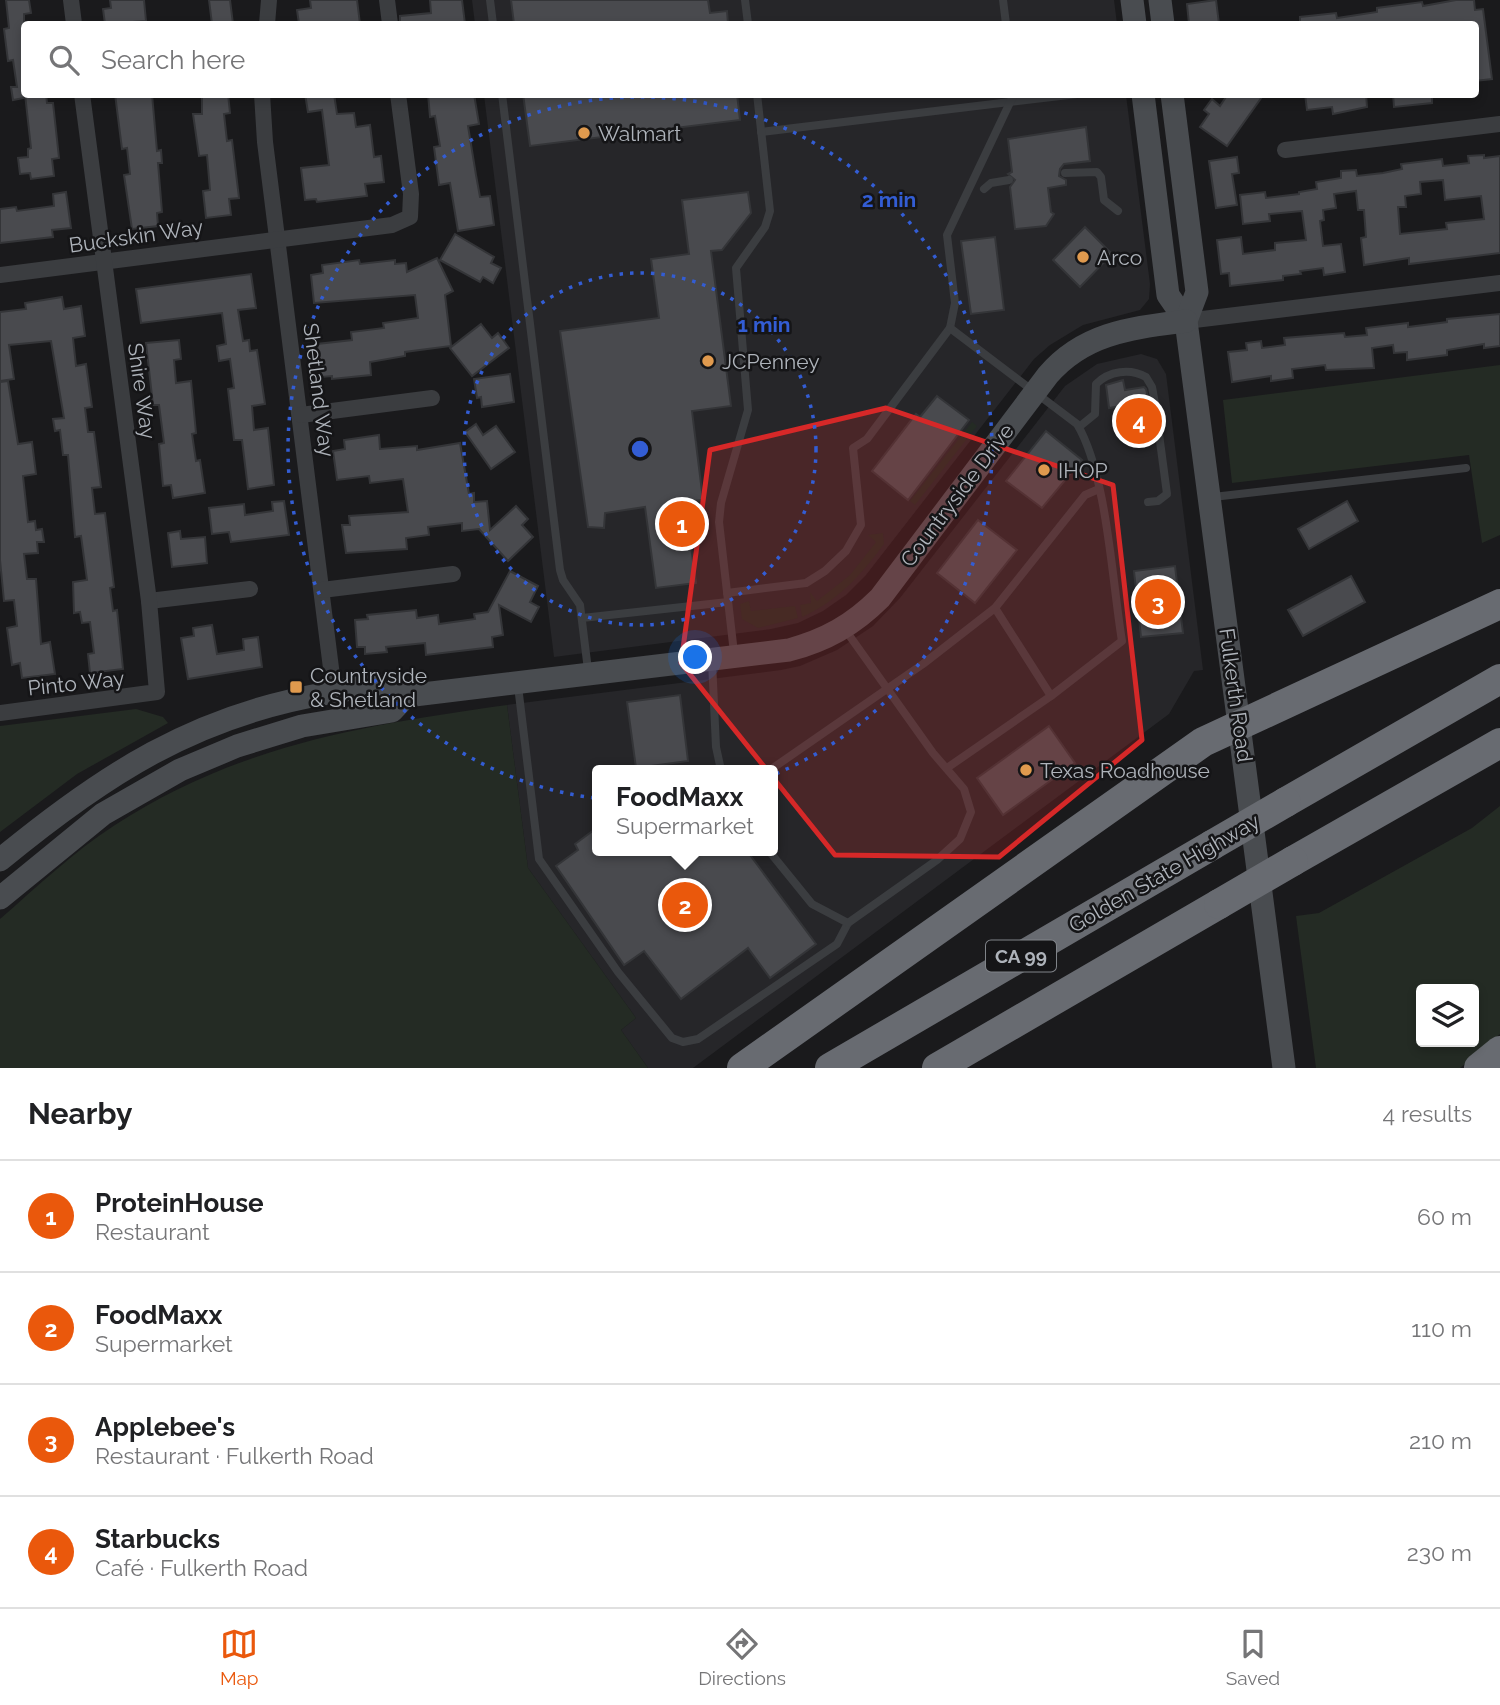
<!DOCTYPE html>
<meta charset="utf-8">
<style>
:root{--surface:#fff;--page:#f6f6f6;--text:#202124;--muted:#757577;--line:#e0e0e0;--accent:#ea580c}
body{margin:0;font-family:Raleway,sans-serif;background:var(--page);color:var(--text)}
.controls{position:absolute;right:21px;bottom:21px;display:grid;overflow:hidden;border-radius:7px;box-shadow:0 4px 10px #0003}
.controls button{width:63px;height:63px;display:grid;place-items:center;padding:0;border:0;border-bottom:2px solid var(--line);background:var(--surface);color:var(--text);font:35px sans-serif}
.you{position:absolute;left:696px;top:658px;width:24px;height:24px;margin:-18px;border:5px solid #fff;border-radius:50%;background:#1a73e8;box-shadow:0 0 0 10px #1a73e833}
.badge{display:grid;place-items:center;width:46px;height:46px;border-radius:50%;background:var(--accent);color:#fff;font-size:23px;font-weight:700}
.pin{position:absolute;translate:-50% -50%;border:4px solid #fff;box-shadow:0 2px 7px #0006}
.popup{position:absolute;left:592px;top:765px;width:186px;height:91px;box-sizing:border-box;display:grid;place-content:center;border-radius:7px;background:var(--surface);filter:drop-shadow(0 2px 5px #0005);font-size:23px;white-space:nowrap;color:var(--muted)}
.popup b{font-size:26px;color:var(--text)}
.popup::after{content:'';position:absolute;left:50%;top:100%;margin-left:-14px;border:14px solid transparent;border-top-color:var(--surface)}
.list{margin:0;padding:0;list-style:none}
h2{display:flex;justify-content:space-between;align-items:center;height:91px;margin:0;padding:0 28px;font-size:30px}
h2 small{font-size:23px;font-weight:400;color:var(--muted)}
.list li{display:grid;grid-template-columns:46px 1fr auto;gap:21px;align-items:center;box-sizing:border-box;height:112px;padding:0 28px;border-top:2px solid var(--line)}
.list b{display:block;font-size:26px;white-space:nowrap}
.list p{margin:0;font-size:23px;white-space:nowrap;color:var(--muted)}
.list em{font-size:23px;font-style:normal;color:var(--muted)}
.icon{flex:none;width:38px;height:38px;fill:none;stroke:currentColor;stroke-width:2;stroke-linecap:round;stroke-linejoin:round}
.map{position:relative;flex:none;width:1500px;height:1068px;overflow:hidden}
.search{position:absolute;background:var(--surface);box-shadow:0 4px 10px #0003;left:21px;right:21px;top:21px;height:77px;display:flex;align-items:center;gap:18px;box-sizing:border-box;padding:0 24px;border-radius:7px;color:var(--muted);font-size:26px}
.sheet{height:539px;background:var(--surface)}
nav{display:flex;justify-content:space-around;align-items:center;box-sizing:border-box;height:98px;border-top:2px solid var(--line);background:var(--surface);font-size:19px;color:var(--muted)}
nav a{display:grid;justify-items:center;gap:4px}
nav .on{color:var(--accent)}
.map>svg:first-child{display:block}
</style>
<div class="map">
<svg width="1500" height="1068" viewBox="0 0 1500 1068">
<rect width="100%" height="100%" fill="#1a1a1c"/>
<g fill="#262629" fill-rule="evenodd">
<polygon points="472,0 1114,0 1117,24 475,24"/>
<polygon points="484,95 1126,95 1150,284 1149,299 1140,310 1083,325 1050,345 1034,359 866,575 846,595 823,611 798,623 771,629 554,657"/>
<path d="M 1141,354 L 1157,359 L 1166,374 L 1203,670 L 1194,671 L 1169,714 L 693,1068 L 648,1068 L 621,1030 L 636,1018 L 528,868 L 507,705 L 781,670 L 800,666 L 837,650 L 873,626 L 900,598 L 1065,386 L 1097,364 ZM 598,770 L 772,770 L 772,851 L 598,851 Z"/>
</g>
<g fill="#242b24" fill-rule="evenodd">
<polygon points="1500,365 1500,535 1482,543 1469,455 1232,483 1223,400"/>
<polygon points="972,422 977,426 915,505 910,501"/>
<path d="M 883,533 L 884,544 C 861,575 838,601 802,617 L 800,605 L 811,603 L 810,592 L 817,601 L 850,575 L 876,542 L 868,535 Z"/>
<polygon points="749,601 751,611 795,606 798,618 758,628 742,619 740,604"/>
<path d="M 507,705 L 528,868 L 636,1018 L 621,1030 L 648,1068 L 0,1068 L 0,919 C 37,887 73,852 115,825 C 238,745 365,725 507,705 Z"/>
<polygon points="136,709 163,717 168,723 77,774 0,832 0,726"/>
<path d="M 1500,806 L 1500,1034 L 1460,1068 L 1316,1068 L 1296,916 L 1319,913 L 1472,828 ZM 1421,989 L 1474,989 L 1474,1042 L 1421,1042 Z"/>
</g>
<g fill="#494a4e" stroke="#343538" stroke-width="2" fill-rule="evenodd">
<polygon points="6,0 29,0 31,13 24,14 24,98 13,100 11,87 17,87 13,60 8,61 4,29 9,28"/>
<polygon points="110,0 144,0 146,21 105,24 103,9 111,8"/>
<polygon points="209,0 230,0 233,24 212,24"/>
<polygon points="310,0 357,0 360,24 299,24 297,10 311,8"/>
<polygon points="430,0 462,0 465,24 400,24 400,16 431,13"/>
<polygon points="511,0 708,0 710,13 727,11 728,24 514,24"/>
<polygon points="1216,0 1219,24 1189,24 1187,4"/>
<polygon points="1456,0 1474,0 1475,10 1483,9 1492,79 1475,81 1475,24 1300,24 1300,17 1336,13 1337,18 1377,12 1377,8 1422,2 1423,6"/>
<polygon points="25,94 46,94 47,103 53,103 59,158 52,159 54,176 31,179 30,173 20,174 18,158 28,157 28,149 31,148"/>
<polygon points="115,94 152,94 157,151 161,150 162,163 158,163 162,212 157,213 158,226 132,229 124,175 130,174 127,148 122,149"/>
<polygon points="202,94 228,94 230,113 224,114 227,141 232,140 239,198 229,199 231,215 206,218 203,191 210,190 207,155 199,156 193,114 202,114"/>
<polygon points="305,94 334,94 337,114 354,113 356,127 370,125 374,157 381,156 384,182 365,184 367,196 317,202 316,199 305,200 301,168 329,165 322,110 308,112"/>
<polygon points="428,94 474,94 479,124 468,126 476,175 480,197 490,196 494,225 458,231 450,183 439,185 434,147 440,146 435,116 430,117"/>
<polygon points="523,94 737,94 740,120 530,146"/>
<polygon points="1228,94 1264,94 1227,146 1200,127 1209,114 1204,110 1212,99 1220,106"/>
<polygon points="1305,94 1366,94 1367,107 1333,114 1332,107 1307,110"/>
<polygon points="1393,94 1432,94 1432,103 1394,107"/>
<polygon points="1086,127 1090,161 1064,164 1060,169 1059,176 1066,180 1066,185 1048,188 1051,212 1054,214 1046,226 1015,229 1010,187 1015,180 1008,174 1012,172 1008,139"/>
<path d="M 1484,155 L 1484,158 L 1500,156 L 1500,253 L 1409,264 L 1409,258 L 1364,265 L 1361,238 L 1366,237 L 1364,210 L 1358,210 L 1356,191 L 1334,194 L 1336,208 L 1323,210 L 1324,220 L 1320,221 L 1323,246 L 1341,244 L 1345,272 L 1324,275 L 1323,268 L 1300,271 L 1301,274 L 1283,276 L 1283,280 L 1230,286 L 1229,273 L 1221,274 L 1217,240 L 1241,237 L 1243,254 L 1275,250 L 1275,243 L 1306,240 L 1302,211 L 1269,214 L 1270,221 L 1243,224 L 1240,195 L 1265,192 L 1266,198 L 1299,194 L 1299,192 L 1317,189 L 1316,182 L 1341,178 L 1341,171 L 1356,170 L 1357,176 L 1383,173 L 1402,169 L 1401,164 L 1442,159 L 1443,166 L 1469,163 L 1468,156 ZM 1443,180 L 1445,200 L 1481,196 L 1484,219 L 1446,223 L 1447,229 L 1400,234 L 1398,207 L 1406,207 L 1405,196 L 1421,194 L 1420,182 Z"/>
<polygon points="1237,157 1239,173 1232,174 1237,205 1216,208 1209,161"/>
<polygon points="66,192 71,228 52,230 53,237 0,243 0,209 16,207 17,211 54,206 53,194"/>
<polygon points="748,192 751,213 722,250 711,251 731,406 692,411 703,500 685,502 696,583 656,588 645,507 605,513 604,528 588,527 560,331 659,318 651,259 689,254 682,200"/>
<polygon points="1085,227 1112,254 1080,287 1053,260"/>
<polygon points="455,234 494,257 491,263 501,268 493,283 483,277 480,282 440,260"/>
<polygon points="995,237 1004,310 971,314 961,241"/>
<polygon points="437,258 453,291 445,295 451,346 405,352 405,356 370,362 371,375 332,379 332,376 321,377 317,344 352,340 351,332 384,328 383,323 418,318 415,295 314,303 311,275 323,273 322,265 359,260 360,264 395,260 395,264 406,263 407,272"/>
<polygon points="251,274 256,308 238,310 243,341 249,340 250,351 257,350 265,404 252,406 254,430 268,428 274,485 248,489 242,440 234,440 228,389 234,388 230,359 219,361 217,346 226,344 222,313 141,323 136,289"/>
<polygon points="62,297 64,309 81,306 85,336 73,338 76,366 86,364 92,407 85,408 88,432 94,432 101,487 92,488 95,514 105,513 114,587 110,588 113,611 117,610 123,669 90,673 88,654 94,653 90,622 82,623 80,612 74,613 73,582 87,580 81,536 75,537 68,455 63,455 60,430 55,431 53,419 64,418 51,341 9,345 14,379 0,381 0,312 26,309 25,303"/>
<polygon points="1500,314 1500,346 1484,348 1484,344 1447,350 1447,355 1407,360 1407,352 1394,353 1393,345 1372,348 1374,368 1326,370 1325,365 1292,369 1293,378 1271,381 1271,376 1232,382 1228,352 1247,350 1246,343 1261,341 1262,348 1285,345 1284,338 1344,333 1345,337 1367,335 1366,328 1408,323 1408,327 1447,322 1447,319"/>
<polygon points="481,324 492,338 498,333 509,348 472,376 450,348"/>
<polygon points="179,340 181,359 174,360 176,383 191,381 196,433 192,434 196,461 200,460 205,493 173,498 171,485 163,486 159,444 164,443 159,405 153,405 146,343"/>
<polygon points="510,374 514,402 482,407 481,397 477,398 474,379"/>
<polygon points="1123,380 1125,390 1144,387 1146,389 1152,414 1152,434 1127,438 1122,406 1109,408 1106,385"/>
<polygon points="8,381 18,444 32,442 36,474 23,476 28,522 35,521 36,530 42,529 44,542 37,542 38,553 24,554 27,579 36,579 41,644 50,642 55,674 22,678 20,663 12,665 7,628 17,626 14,600 4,601 0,560 0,382"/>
<polygon points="937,396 969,420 908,500 872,471 916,414 920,417"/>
<polygon points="476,424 483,435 496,426 515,452 491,469 465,432"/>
<polygon points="1046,431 1082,460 1042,508 1006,481"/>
<polygon points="379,435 380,449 417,446 417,450 460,443 469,494 474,493 474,502 487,501 490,530 516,506 528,519 522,525 533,537 508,561 479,529 462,531 462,523 428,527 429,535 406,538 407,549 346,553 342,525 350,525 349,516 408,512 403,479 370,483 369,476 337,480 333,451 345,449 344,440"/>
<polygon points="284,501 289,535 231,542 229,532 212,534 209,508 244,504 245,515 273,511 272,502"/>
<polygon points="1347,501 1358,521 1309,549 1298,529"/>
<polygon points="978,520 1017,550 975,603 937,573"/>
<polygon points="180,531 181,539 205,537 207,563 172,567 168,533"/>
<polygon points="1175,566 1183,633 1141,637 1134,571"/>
<polygon points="510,571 538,586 530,602 539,607 531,622 499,605 503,635 492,637 493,647 426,655 425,643 386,647 387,652 365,654 365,647 357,647 355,620 368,619 367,615 416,610 417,618 438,615 439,624 475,619 474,614 488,612"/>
<polygon points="1351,576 1365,602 1303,636 1288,610"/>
<polygon points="212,625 217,654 244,650 243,639 258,637 262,667 188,679 181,638 194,636 193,628"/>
<polygon points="680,695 688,761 636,768 627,702"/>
<polygon points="1049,726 1075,763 1003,815 977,778"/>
<polygon points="598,827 598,851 747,851 816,944 770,978 748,948 681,999 644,951 624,965 556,866 578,850 575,844"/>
</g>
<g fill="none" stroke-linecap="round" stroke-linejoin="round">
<g stroke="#3b3d40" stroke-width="8">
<polyline points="490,0 493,24"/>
<polyline points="745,0 748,24"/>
<polyline points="1003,0 1006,24"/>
<polyline points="502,94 560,570 563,580 580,605 588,670"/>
<polyline points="761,132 1077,94"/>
<polyline points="1065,173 1097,172 1101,177 1104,200 1118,211"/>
<polyline points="984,189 991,183 1009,180"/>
<path d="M 1079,427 L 1095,414 L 1096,384 C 1109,371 1130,368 1146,377 L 1152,387 L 1156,409"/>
<polyline points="1213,497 1466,468"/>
<polyline points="1148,502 1158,501 1167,494 1157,419"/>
<polyline points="727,593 806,583 825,571 846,551 861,525 853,448 867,439 950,328 955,303 947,235 1014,94"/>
<polyline points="995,608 1051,696"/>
<polyline points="582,618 728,602"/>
<polyline points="734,653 719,522 721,503 748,410 736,268 765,227 770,211 757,94"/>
<polyline points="712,661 716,747 721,770"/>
<polyline points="518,686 539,859 618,972 672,1038 683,1042 698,1039 837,944 848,923"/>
<path d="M 947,768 L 1051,696 L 1122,641 C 1112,581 1107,474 1077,424 L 950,328"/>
<polyline points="770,770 923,664 995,608 1085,495 1099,489"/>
<polyline points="769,851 812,904 848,923 937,860 960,839 971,812 964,789 933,753 844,628"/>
</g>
<g stroke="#3b3d40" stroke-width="16">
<polyline points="71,0 74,24"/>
<polyline points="387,0 390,24"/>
<polyline points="267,24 269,0"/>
<polyline points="262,94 265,142 334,692"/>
<polyline points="1285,150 1500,124"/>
<polyline points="0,275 392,225 410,217 411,194 398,94"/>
<polyline points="1186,321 1500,283"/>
<polyline points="301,415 432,398"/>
<polyline points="322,590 453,574"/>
<polyline points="149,601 250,589"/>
<polyline points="0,713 157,692 149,601 82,94"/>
</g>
<g stroke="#494c50" stroke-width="23">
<polyline points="1132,0 1135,24"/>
<polyline points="1160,0 1163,24"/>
<polyline points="1143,94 1168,295 1186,321 1284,1068"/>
<polyline points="1172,94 1197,292 1186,321"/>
<path d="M 0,860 C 103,775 195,715 329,693 C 347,690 371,684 388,686 C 394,687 401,693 406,696 L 789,650 C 826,640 853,625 880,598 L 1048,375 C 1085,332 1133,328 1186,321"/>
<polyline points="0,898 103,814 180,770 237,746 302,726 392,711 406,696"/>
</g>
<g stroke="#686b71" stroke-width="30">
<polyline points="1286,802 1500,679"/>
<polyline points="1293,861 1500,743"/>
<polyline points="742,1068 1203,742 1500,604"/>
<polyline points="830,1068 1212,845"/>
<polyline points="937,1068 1219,904"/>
<polyline points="1479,1068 1500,1051"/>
</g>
<g stroke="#686b71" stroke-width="30">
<polyline points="1212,845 1286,802"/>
<polyline points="1219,904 1293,861"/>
</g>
</g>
<path fill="#d62828" fill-opacity="0.2" stroke="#d62828" stroke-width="5" stroke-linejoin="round" d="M 886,408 L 1113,485 L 1142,740 L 999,857 L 835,855 L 681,663 L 710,450 Z"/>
<g fill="none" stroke="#335dd4" stroke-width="3.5" stroke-dasharray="3.5 7">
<circle cx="640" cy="449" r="176"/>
<circle cx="640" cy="449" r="352"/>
</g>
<g fill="#e09a4e" stroke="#151517" stroke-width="2.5">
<circle cx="584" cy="133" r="7"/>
<circle cx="1083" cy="257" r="7"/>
<circle cx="708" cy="361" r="7"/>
<circle cx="1044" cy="470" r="7"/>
<rect x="289" y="680" width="14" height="14" rx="3.5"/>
<circle cx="1026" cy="770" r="7"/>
</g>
<g text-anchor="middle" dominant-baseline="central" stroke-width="5" stroke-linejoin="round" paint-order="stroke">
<rect fill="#151517" stroke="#808489" stroke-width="2" x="986" y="940.5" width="70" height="31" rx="5"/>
<g font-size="19" font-weight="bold" fill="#aeb3ba">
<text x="1021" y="956">CA 99</text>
</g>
<g font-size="21" fill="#aeb3ba" stroke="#151517" text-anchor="start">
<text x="598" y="133">Walmart</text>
<text x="1097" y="257">Arco</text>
<text x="722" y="361">JCPenney</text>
<text x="1058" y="470">IHOP</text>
<text x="310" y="675">Countryside<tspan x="310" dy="24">&amp; Shetland</tspan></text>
<text x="1040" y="770">Texas Roadhouse</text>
</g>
<g font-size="21" fill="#aeb3ba" stroke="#151517">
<text transform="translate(136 236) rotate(-8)">Buckskin Way</text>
<text transform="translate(319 390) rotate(83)">Shetland Way</text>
<text transform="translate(142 391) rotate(82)">Shire Way</text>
<text transform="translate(957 495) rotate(-53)">Countryside Drive</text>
<text transform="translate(76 683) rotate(-6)">Pinto Way</text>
<text transform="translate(1236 695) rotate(82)">Fulkerth Road</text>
<text transform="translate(1164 873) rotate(-30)">Golden State Highway</text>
</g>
</g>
<circle cx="640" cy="449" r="10" fill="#335dd4" stroke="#151517" stroke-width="3.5"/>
<g font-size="21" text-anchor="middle" font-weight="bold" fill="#335dd4" stroke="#151517" stroke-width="5" stroke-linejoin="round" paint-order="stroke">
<text x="889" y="207">2 min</text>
<text x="764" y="332">1 min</text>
</g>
</svg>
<div class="controls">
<button><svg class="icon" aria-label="layers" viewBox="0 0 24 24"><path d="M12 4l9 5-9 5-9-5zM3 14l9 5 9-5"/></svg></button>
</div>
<div class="you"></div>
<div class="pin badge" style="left:682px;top:524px">1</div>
<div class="pin badge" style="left:685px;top:905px">2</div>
<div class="popup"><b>FoodMaxx</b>Supermarket</div>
<div class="pin badge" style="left:1158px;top:602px">3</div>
<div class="pin badge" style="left:1139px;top:421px">4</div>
<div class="search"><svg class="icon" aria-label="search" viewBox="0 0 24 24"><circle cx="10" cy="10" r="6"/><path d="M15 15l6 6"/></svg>Search here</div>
</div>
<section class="sheet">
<h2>Nearby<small>4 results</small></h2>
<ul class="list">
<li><span class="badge">1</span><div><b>ProteinHouse</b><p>Restaurant</p></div><em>60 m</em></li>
<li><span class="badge">2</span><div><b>FoodMaxx</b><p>Supermarket</p></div><em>110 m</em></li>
<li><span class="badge">3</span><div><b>Applebee's</b><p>Restaurant · Fulkerth Road</p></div><em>210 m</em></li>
<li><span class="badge">4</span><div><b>Starbucks</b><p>Café · Fulkerth Road</p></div><em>230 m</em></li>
</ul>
</section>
<nav>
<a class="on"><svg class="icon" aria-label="map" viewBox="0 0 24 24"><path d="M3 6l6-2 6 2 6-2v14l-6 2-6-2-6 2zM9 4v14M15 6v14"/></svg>Map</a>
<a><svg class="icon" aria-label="directions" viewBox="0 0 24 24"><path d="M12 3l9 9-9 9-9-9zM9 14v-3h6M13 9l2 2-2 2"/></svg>Directions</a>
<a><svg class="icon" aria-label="saved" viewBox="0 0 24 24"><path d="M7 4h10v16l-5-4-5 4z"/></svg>Saved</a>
</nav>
